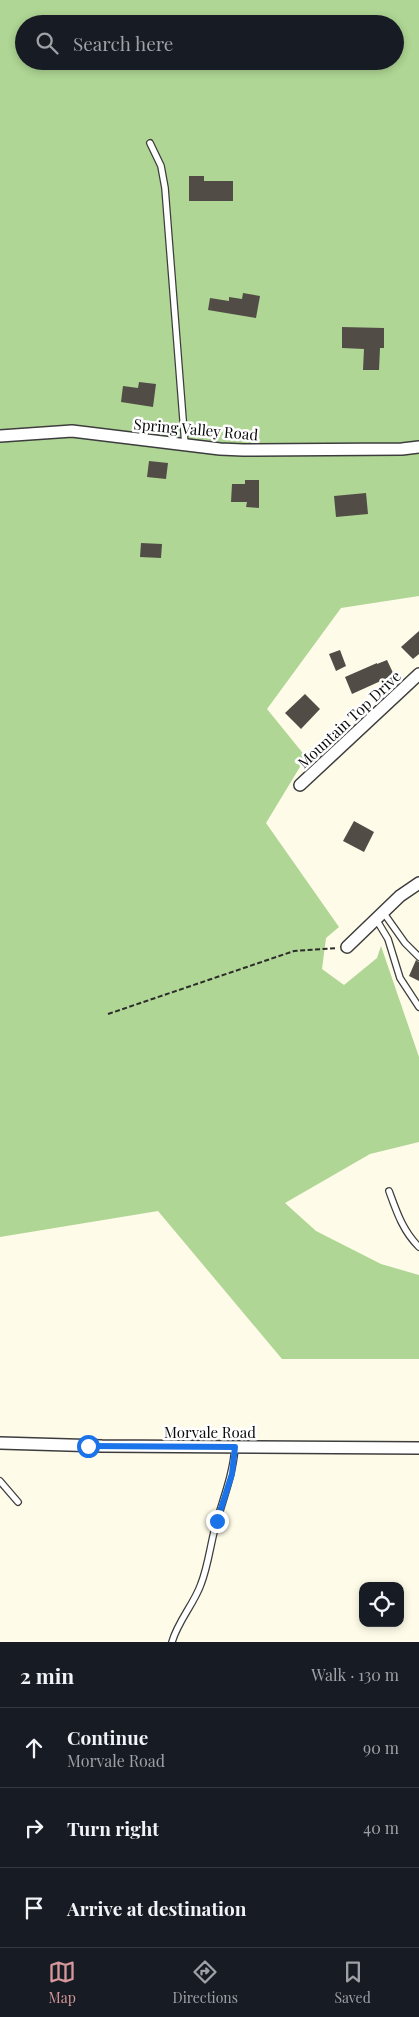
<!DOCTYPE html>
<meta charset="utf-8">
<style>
:root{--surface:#171b24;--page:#242831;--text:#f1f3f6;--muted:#9ea1a6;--line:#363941;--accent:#d6989a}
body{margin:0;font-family:"Playfair Display",serif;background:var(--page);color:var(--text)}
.controls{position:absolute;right:15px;bottom:15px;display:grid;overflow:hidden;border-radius:10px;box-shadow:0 2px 8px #0003}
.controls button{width:45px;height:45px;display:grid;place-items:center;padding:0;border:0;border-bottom:1px solid var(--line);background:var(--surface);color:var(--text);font:25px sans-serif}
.stop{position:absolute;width:15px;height:15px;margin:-11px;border:4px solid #1a73e8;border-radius:50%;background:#fff}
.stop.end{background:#1a73e8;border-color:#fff;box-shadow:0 1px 5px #0008}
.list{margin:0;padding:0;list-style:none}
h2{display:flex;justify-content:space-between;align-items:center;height:65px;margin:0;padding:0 20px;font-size:21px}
h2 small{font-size:16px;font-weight:400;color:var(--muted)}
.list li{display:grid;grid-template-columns:32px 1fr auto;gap:15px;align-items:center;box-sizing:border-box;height:80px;padding:0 20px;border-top:1px solid var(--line)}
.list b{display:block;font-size:19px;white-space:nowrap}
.list p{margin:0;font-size:16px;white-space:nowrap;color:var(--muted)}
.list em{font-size:16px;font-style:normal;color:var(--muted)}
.icon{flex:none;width:28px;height:28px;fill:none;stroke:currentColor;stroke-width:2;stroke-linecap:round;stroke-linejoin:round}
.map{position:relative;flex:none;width:419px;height:1642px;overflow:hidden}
.search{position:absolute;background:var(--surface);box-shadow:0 2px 8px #0003;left:15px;right:15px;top:15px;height:55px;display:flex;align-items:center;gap:12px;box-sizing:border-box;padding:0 18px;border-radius:28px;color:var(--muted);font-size:19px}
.sheet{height:305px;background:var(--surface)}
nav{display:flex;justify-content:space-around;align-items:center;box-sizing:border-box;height:70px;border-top:1px solid var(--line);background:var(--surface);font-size:14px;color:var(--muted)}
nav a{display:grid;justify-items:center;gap:2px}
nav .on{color:var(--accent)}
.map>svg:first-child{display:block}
</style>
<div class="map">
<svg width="419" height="1642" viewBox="0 0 419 1642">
<rect width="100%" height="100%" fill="#fefbe8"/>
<path fill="#afd694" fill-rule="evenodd" d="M 0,0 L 419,0 L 419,596 L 341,608 L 267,709 L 306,757 L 266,823 L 339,927 L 326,938 L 322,969 L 344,985 L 377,958 L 381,946 L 419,1057 L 419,1142 L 370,1154 L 285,1203 L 316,1231 L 381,1264 L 419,1275 L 419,1359 L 282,1359 L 158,1211 L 0,1237 ZM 24,24 L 395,24 L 395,61 L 24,61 Z"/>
<g fill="#524c47">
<polygon points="189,176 204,176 204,181 233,181 233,201 189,201"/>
<polygon points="243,293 260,296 256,318 208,310 210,298 229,301 229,297 242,299"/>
<polygon points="342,327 384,328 384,348 380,348 379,370 363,370 364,349 342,348"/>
<polygon points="139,382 156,384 153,407 121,402 123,386 138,388"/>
<polygon points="149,461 168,463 166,479 147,477"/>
<polygon points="245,480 259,480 259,508 246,507 247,502 231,502 232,484 245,484"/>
<polygon points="366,493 368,514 336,517 334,496"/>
<polygon points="141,543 162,544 161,558 140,557"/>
<polygon points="419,631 419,654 413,659 401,647"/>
<polygon points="340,650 346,666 336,671 329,654"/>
<polygon points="387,660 394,675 352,694 345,677 377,663 377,664"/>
<polygon points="305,694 320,709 301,729 285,713"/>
<polygon points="354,821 374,832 364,852 343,841"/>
<polygon points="416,960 419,962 419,981 409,976"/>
</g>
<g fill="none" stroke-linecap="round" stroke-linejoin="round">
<defs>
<g id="lane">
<polyline points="150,143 161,166 165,188 185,445"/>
<polyline points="383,912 405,943 419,957"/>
<polyline points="376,919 388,939 400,978 419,1007"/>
<path d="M 389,1191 C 397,1213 403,1231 419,1247"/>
<polyline points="0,1481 18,1502"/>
<path d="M 172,1642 C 178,1621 194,1604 201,1584 C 208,1566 210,1547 215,1528 C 222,1501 233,1476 235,1447"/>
</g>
<g id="street">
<polyline points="0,436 72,431 220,449 243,450 402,449 419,447"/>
<polyline points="300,785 419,674"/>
<polyline points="347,947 400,896 419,883"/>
<polyline points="0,1443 102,1446 419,1448"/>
</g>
</defs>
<use href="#lane" stroke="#3d3d3d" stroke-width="8"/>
<use href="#street" stroke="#3d3d3d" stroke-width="14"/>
<polyline stroke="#2c2c2c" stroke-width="2" stroke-dasharray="5 2.5" stroke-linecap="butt" points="108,1014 294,951 337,948"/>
<use href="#lane" stroke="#fff" stroke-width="5.5"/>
<use href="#street" stroke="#fff" stroke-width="11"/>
</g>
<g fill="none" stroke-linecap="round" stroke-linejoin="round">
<polyline stroke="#1a73e8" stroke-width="6" points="88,1446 235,1447 232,1474 217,1521"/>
</g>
<g text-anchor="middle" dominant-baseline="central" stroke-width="5" stroke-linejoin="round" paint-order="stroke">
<g font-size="15" fill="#0a0a0a" stroke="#fff">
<text transform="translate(196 429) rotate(5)">Spring Valley Road</text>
<text transform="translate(349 719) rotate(-43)">Mountain Top Drive</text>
<text x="210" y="1432">Morvale Road</text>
</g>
</g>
</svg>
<div class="controls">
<button><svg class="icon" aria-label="locate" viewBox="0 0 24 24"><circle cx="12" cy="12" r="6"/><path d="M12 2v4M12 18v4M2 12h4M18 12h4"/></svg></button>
</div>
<div class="stop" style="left:88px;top:1446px"></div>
<div class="stop end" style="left:217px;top:1521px"></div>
<div class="search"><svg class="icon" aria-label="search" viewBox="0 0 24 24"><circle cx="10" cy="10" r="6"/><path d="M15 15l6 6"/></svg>Search here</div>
</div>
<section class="sheet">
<h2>2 min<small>Walk · 130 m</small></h2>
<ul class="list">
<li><svg class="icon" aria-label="ahead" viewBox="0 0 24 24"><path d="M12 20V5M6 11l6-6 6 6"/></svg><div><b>Continue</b><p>Morvale Road</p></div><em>90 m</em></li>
<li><svg class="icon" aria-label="right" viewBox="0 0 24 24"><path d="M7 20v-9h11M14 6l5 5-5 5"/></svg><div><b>Turn right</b></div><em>40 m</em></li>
<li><svg class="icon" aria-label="arrive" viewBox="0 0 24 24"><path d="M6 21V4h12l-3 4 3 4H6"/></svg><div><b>Arrive at destination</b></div></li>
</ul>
</section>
<nav>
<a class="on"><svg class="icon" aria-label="map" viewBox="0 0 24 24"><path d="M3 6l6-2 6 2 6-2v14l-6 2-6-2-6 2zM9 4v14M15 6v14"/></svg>Map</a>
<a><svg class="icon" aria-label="directions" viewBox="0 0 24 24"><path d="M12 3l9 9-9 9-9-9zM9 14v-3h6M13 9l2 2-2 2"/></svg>Directions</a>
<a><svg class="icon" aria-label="saved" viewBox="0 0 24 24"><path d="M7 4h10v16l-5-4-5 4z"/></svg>Saved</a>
</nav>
